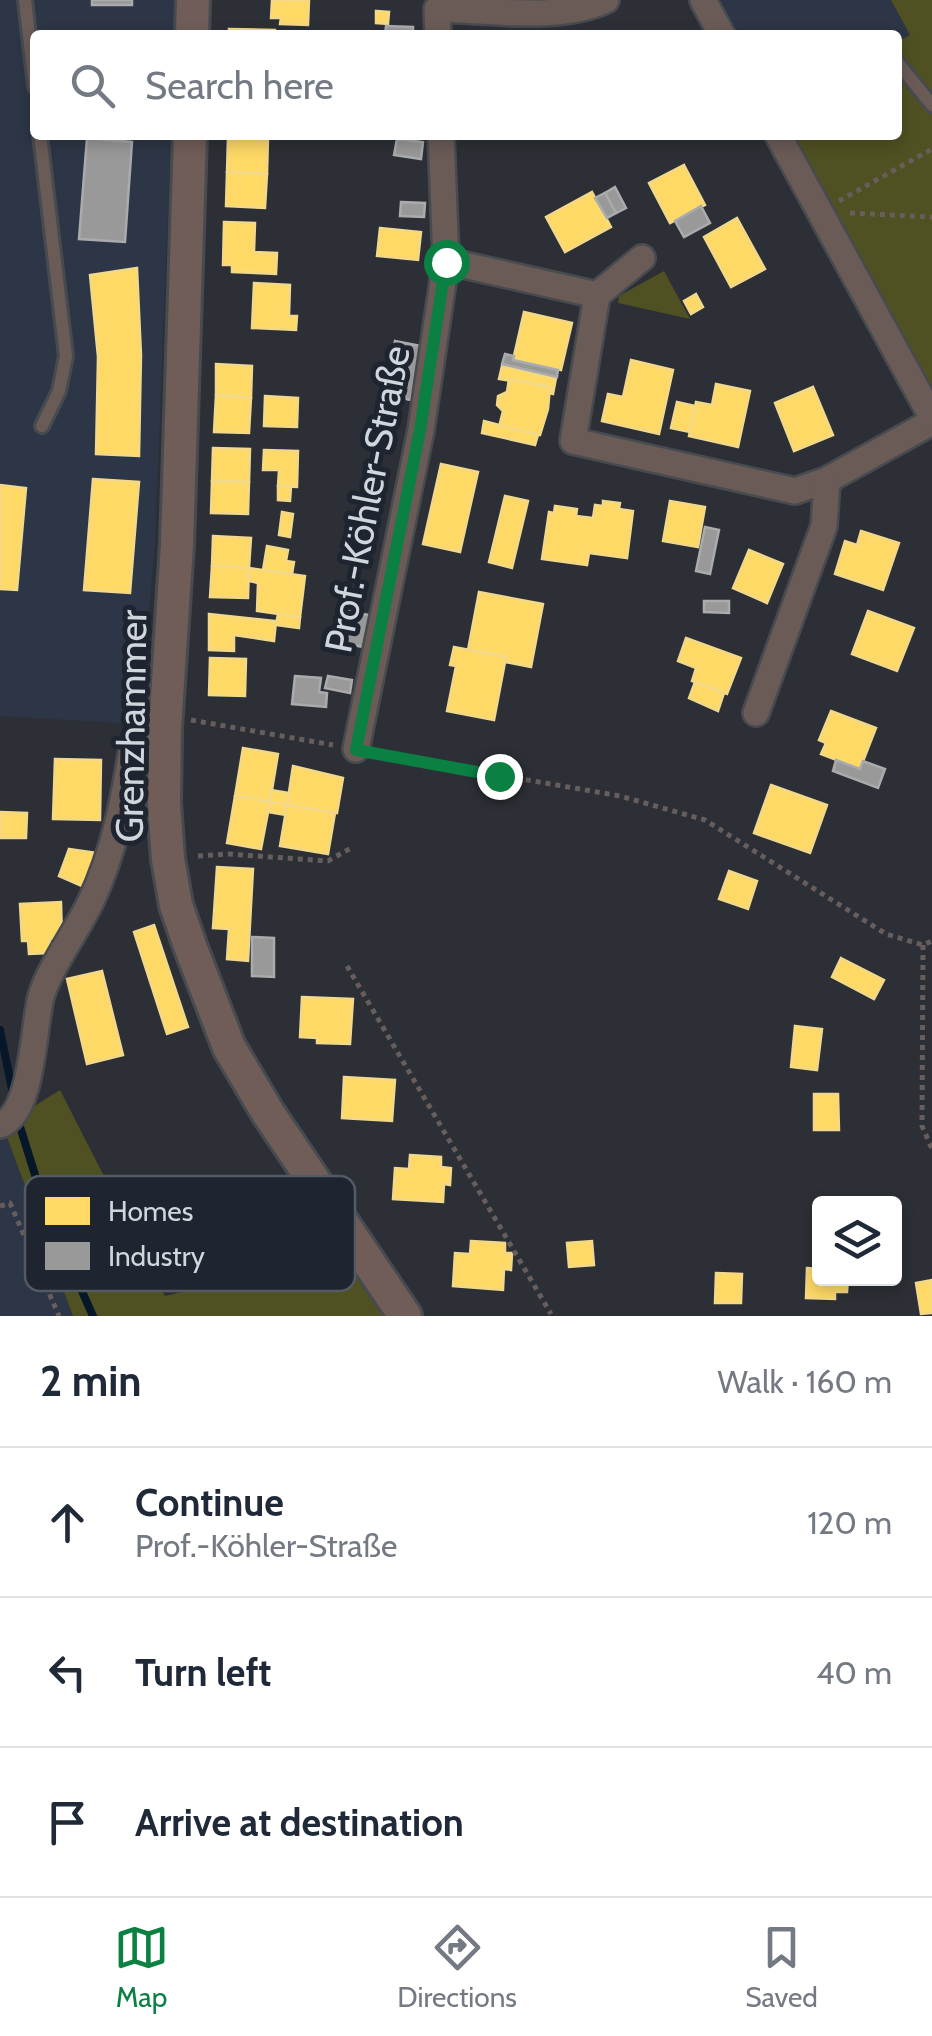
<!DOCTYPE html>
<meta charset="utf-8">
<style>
:root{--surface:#fff;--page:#f6f6f7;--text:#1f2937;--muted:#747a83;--line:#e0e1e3;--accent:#0b8043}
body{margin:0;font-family:Cabin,sans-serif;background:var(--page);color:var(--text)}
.controls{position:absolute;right:30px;bottom:30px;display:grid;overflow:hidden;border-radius:10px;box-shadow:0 5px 15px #0003}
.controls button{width:90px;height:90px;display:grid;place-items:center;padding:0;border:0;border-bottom:2px solid var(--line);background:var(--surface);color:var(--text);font:50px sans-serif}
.stop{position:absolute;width:30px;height:30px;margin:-22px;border:8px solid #0b8043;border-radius:50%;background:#fff}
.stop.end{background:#0b8043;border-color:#fff;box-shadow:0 2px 10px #0008}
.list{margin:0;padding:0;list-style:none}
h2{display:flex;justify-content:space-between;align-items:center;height:130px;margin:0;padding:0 40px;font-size:42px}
h2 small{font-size:32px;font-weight:400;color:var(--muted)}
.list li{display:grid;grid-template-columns:65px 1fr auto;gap:30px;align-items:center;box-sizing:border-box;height:150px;padding:0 40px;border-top:2px solid var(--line)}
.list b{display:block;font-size:38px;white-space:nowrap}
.list p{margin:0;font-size:32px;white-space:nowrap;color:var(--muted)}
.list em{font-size:32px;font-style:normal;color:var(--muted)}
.icon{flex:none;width:55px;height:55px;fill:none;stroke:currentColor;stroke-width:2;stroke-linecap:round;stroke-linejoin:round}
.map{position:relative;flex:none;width:932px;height:1316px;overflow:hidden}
.search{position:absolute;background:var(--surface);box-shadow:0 5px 15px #0003;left:30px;right:30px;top:30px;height:110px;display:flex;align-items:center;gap:25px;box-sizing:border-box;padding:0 35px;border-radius:10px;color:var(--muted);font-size:38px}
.sheet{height:580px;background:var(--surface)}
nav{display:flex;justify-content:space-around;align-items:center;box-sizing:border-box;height:140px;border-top:2px solid var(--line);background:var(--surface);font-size:28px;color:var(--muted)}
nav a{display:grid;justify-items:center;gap:5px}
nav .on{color:var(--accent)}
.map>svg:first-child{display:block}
</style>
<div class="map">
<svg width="932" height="1316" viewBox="0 0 932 1316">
<rect width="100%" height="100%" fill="#2c3036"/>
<g fill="#2d3646">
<polygon points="0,0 176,0 175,35 35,35 35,135 171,135 155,542 139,724 0,716"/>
<polygon points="720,0 932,0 897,135 897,35 740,35"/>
<polygon points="7,1137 73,1316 0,1316 0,1139"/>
</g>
<g fill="#4f5122">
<polygon points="891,0 932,0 932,391 791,135 897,135 897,42 910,35"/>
<polygon points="664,271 690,319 618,303 619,296"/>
<polygon points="60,1090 165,1296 345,1253 384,1316 73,1316 7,1137 33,1107"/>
</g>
<g fill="#ffd966" stroke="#f1d88a" stroke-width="2.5">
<polygon points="272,0 309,0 308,25 280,24 281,18 271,18"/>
<polygon points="376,11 389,12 388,24 376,23"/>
<polygon points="229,29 275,30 275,35 229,35"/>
<polygon points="228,137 268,139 267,174 227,172"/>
<polygon points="684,165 705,205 670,223 649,183"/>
<polygon points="227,172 267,174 265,208 226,206"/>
<polygon points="592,192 611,227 565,252 546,217"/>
<polygon points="737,218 765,269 731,287 704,237"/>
<polygon points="224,222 255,223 254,252 277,253 276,274 232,272 232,265 223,265"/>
<polygon points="380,228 421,232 418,260 377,256"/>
<polygon points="137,268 141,355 139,456 96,454 98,357 90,275"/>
<polygon points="254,283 290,285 289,316 297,316 296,330 252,328"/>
<polygon points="696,294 703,307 691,314 684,301"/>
<polygon points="524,312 572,323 561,370 513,360"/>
<polygon points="631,360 673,370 659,434 602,421 608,394 623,397"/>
<polygon points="216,364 252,366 251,398 216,395"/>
<polygon points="502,366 556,378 553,394 549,393 550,387 499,379"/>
<polygon points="509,379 550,387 548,409 540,435 499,427 503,411 497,405 498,396 507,392"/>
<polygon points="716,384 750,391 738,447 689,436 696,402 712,405"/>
<polygon points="813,387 833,435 794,451 775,403"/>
<polygon points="216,395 251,398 249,433 214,432"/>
<polygon points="265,396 298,398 297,427 264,426"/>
<polygon points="677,402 695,406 690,432 671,428"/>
<polygon points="484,421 538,435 535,445 482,433"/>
<polygon points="213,448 250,449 249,482 212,481"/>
<polygon points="264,450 298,451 297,487 278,486 279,470 263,470"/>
<polygon points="441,464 478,472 460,552 423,544"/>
<polygon points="93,479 139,482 130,593 84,590"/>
<polygon points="212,481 249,482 248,514 211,513"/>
<polygon points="0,485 26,488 17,590 0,589"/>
<polygon points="278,486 291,487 290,501 278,500"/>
<polygon points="505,496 528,501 512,568 489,562"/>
<polygon points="603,501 620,503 619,509 633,511 627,558 589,553 587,565 542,559 549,512 554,513 555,506 577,509 576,516 593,518 595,505 603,506"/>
<polygon points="670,501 705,507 698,547 663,541"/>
<polygon points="282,512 293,514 290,537 279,535"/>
<polygon points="861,531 899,543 883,590 835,574 845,541 857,545"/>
<polygon points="213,536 251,538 249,568 212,566"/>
<polygon points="267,546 288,550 286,561 294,562 292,574 263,570"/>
<polygon points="749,550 783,564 767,603 733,588"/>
<polygon points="212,566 249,568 248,598 210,597"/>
<polygon points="249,568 305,576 300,617 257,611 258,583 249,581"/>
<polygon points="479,592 543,604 531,667 505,662 506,657 468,650"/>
<polygon points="868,611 914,628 897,671 852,654"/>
<polygon points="209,614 276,621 274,641 234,635 234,651 209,650"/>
<polygon points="278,614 300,617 299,628 276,625"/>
<polygon points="686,638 741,658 727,694 692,681 696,668 678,661"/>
<polygon points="454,647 506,657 494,720 447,711 456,666 450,665"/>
<polygon points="210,658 246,659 245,696 209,695"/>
<polygon points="695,682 724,693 718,711 689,698"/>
<polygon points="831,711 876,728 860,769 821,754 826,743 819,740"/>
<polygon points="243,748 278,754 270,802 235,796"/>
<polygon points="55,759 101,760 100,820 53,819"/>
<polygon points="293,766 343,778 337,813 287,805"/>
<polygon points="771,785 827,805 810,853 754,833"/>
<polygon points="271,790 289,793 287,805 270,802"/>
<polygon points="235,796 270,802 261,849 227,843"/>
<polygon points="270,802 287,805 286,815 268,812"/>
<polygon points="287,805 335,813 328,854 280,846"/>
<polygon points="0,812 27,813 26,838 0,838"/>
<polygon points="69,849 97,853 82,886 59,876"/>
<polygon points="217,867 253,869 248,961 227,959 229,929 213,928"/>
<polygon points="729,871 757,881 748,909 719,899"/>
<polygon points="61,902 62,939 50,939 50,953 29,954 28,941 22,941 20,904"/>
<polygon points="154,925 188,1027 167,1034 134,932"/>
<polygon points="841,958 884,980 874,999 832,977"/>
<polygon points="102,971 123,1055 87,1064 67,979"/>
<polygon points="302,997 353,999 350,1044 317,1043 317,1038 300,1037"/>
<polygon points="795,1026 822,1029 817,1070 791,1067"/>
<polygon points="344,1077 395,1080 392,1121 342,1118"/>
<polygon points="814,1094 838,1094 839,1130 814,1130"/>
<polygon points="410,1155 441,1157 441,1167 451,1168 450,1185 444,1184 443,1202 393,1199 395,1168 409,1169"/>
<polygon points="471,1241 505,1243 505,1253 512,1253 511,1270 504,1269 503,1290 453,1286 455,1253 470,1254"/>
<polygon points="592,1241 594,1265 569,1267 567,1243"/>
<polygon points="807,1268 820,1269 820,1278 848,1278 847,1292 835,1292 835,1299 806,1298"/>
<polygon points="716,1273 742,1274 741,1303 715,1303"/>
<polygon points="932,1280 932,1313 921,1314 916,1283"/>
</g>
<g fill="#999" stroke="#aaabad" stroke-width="2.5">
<rect x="92" y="0" width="40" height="5"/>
<polygon points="386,26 413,27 413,35 385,35"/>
<polygon points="87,138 132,142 125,242 79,239"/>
<polygon points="397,139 423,142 421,159 394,155"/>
<polygon points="615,187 626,208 616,213 605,193"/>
<polygon points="605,193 616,213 607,218 595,198"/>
<polygon points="401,202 425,203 424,217 400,216"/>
<polygon points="701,206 710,223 684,237 675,221"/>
<polygon points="395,341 421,346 411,400 385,395"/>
<polygon points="505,354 514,356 513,360 558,370 557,377 502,364"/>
<polygon points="705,527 719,530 710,574 696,571"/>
<polygon points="704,601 729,601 729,613 704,612"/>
<polygon points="340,610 369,615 363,647 338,642"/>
<polygon points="295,676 321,678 319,692 327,693 326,707 292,704"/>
<polygon points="328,676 352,680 350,693 325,688"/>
<polygon points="836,760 860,769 863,761 885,769 878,788 833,771"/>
<polygon points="252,937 274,938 274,977 252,976"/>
</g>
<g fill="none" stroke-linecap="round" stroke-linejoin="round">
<g stroke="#06172a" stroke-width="8">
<polyline points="0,1030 13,1094"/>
<polyline points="17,1117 46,1210 93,1316"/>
</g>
<defs>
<g id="lane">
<polyline points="25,0 35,87"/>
<polyline points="897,62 932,105"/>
<polyline points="40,135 66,356 59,391 42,426"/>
</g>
<g id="street">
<polyline points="703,0 722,35"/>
<path d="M 438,35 L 437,9 C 487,10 560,22 606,0"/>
<polyline points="441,135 446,261 597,295 573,441 795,491 827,480 932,422"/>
<polyline points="778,135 932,417"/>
<polyline points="597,295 642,258"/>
<polyline points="756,713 824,526 827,480"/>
<polyline points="356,749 421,430 446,261"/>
<path d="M 0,1125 C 33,1114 33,1028 41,997 C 48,970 78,929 91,901 C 115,850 124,799 133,744 L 165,728"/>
</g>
<g id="secondary">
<polyline points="192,35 193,0"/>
<polyline points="190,135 177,545 165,728 164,803 168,859 176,905 190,946 229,1047 268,1113 405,1316"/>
</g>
</defs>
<use href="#lane" stroke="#474b50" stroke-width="18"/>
<use href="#street" stroke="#474b50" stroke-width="30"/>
<use href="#secondary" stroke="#474b50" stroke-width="38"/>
<g stroke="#665d5c" stroke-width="5" stroke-dasharray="5 5" stroke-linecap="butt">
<polyline points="839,201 932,149"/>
<polyline points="850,213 932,217"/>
<polyline points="191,720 333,745"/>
<polyline points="378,754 620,796 705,820 886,934 923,945 932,941"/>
<polyline points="198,856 228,854 328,861 351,848"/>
<polyline points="923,945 922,1126 932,1149"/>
<polyline points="347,966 551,1314"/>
<polyline points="0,1206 10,1203 59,1316"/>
</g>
<use href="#lane" stroke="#6a5b57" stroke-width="12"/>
<use href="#street" stroke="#6a5b57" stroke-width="25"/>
<use href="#secondary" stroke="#715d57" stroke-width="32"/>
</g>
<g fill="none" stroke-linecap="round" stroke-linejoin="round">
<polyline stroke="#0b8043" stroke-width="12" points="446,262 420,430 356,750 499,776"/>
</g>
<g text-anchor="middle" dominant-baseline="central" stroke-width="10" stroke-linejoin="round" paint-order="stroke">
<g font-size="38" fill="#d1d6dd" stroke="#1f2530">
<text transform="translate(367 499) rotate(-79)">Prof.-Köhler-Straße</text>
<text transform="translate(131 726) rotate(-89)">Grenzhammer</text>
</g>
</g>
<rect x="25" y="1176" width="330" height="115" rx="15" fill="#1f2530" stroke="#545a64" stroke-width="2.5"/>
<rect x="45" y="1197" width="45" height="28" fill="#ffd966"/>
<rect x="45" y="1242" width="45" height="28" fill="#999"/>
<g font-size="28" fill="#d1d6dd">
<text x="108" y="1221">Homes</text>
<text x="108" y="1266">Industry</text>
</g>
</svg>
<div class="controls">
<button><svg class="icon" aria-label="layers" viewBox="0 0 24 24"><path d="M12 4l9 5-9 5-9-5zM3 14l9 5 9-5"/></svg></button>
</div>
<div class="stop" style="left:446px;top:262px"></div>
<div class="stop end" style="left:499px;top:776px"></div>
<div class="search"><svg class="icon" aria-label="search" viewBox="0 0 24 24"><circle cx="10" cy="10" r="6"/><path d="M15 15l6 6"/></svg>Search here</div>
</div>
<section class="sheet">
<h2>2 min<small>Walk · 160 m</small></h2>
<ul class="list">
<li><svg class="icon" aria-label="ahead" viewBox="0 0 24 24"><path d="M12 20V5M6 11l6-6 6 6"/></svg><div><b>Continue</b><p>Prof.-Köhler-Straße</p></div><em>120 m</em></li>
<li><svg class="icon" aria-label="left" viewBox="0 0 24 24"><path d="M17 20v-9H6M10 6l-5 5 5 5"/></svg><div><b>Turn left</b></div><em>40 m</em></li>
<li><svg class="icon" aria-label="arrive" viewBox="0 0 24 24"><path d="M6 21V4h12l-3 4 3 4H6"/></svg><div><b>Arrive at destination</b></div></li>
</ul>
</section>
<nav>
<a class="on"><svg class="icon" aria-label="map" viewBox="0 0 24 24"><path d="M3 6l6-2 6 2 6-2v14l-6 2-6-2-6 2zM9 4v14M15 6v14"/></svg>Map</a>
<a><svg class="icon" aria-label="directions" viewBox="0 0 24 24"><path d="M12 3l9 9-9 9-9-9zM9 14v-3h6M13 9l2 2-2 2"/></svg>Directions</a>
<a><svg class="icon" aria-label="saved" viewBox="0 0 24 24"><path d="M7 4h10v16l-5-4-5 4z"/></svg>Saved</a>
</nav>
